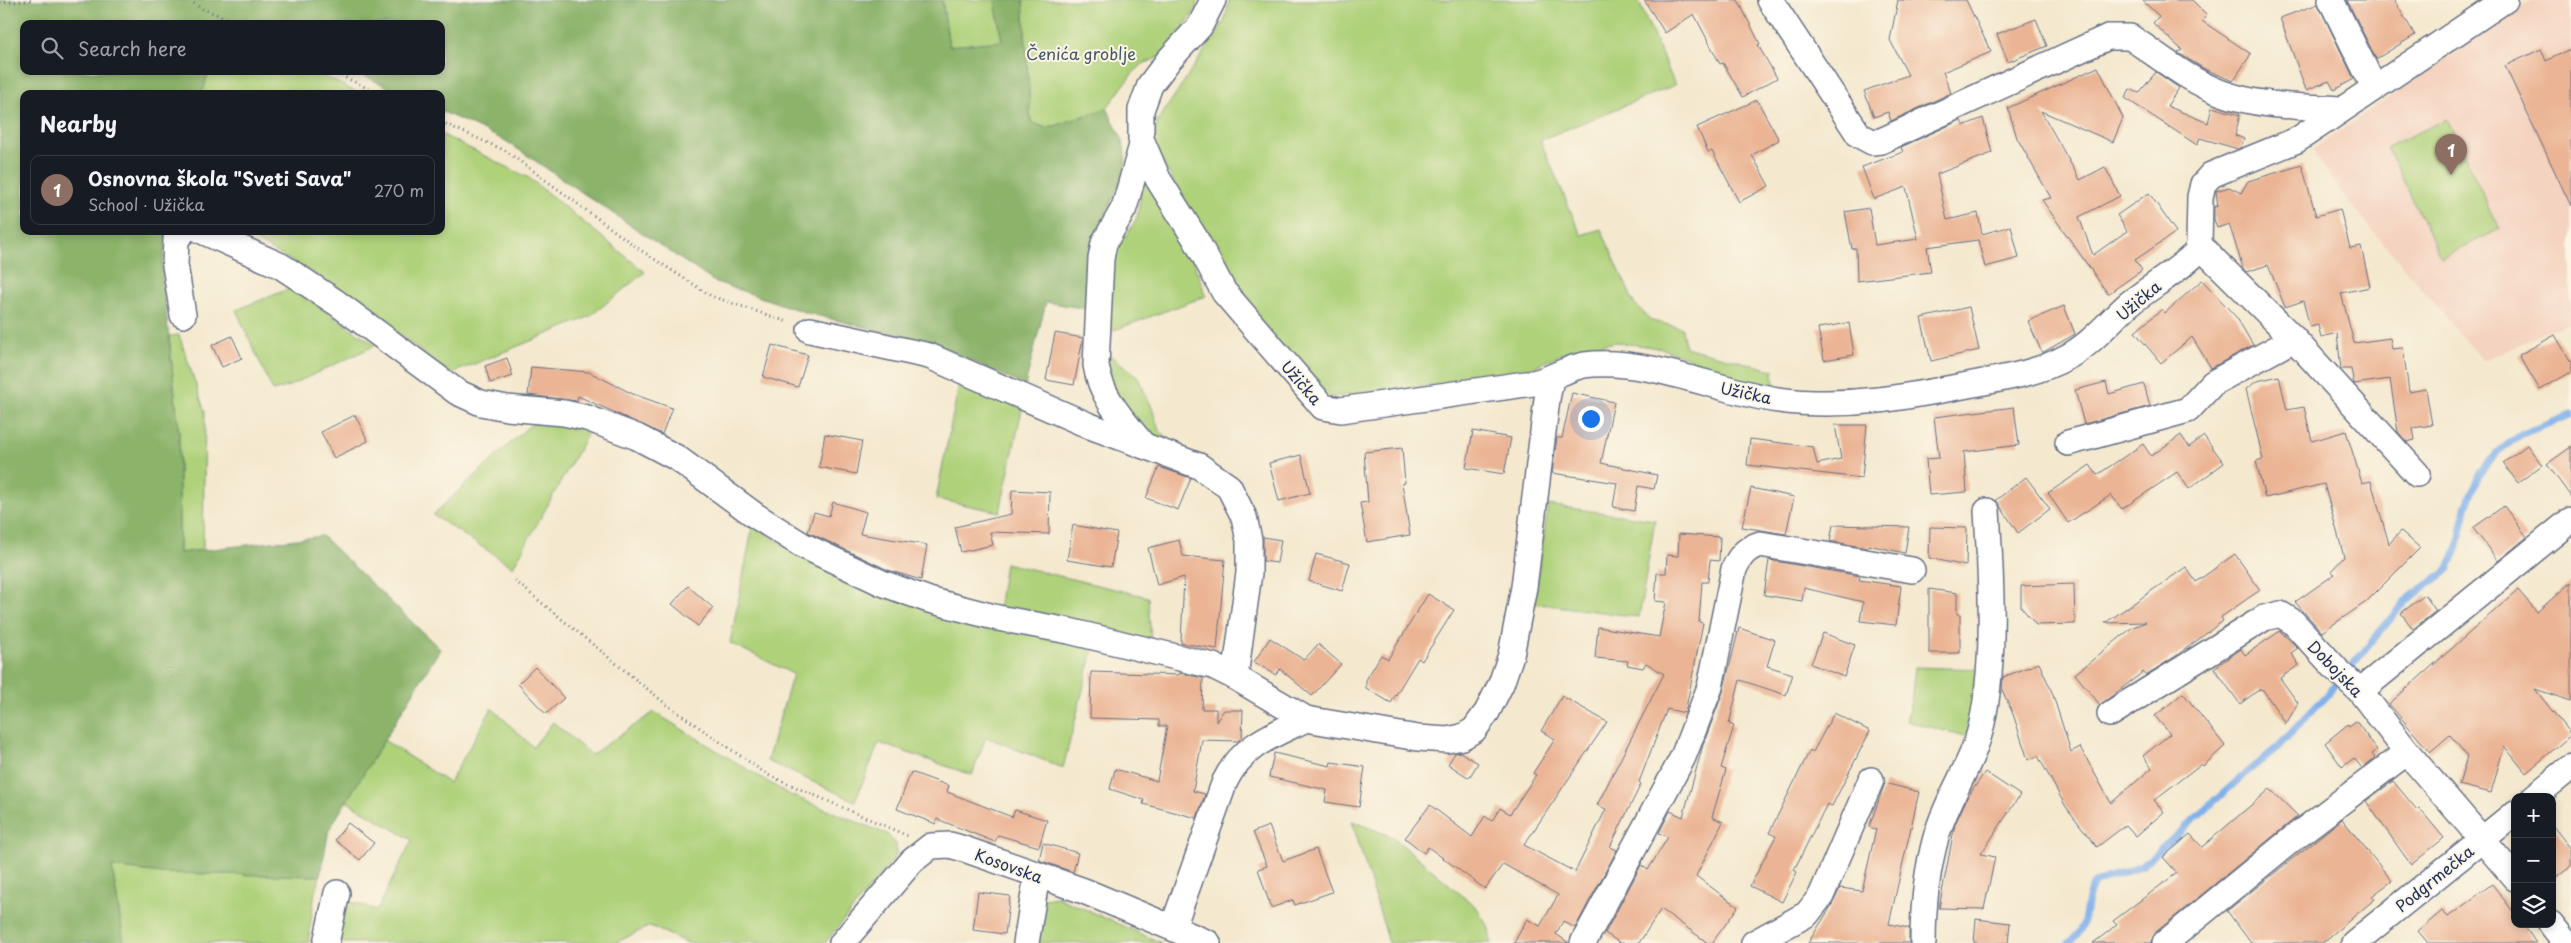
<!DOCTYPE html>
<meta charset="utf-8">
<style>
:root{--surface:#171b24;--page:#20242c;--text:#f1f3f6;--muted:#9ea1a6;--line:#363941;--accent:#7c3aed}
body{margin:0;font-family:"Playpen Sans",sans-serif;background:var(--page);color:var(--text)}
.controls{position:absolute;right:15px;bottom:15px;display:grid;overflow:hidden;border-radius:10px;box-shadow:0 2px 8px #0003}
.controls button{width:45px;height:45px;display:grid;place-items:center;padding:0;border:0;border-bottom:1px solid var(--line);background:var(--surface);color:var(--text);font:25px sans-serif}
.you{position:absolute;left:1590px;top:418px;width:18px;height:18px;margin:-12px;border:4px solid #fff;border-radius:50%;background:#1a73e8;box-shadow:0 0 0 8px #1a73e833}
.badge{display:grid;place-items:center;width:32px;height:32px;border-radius:50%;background:var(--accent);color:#fff;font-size:16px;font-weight:700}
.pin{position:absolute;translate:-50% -41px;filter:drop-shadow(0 1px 2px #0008)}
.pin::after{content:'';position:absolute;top:26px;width:18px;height:15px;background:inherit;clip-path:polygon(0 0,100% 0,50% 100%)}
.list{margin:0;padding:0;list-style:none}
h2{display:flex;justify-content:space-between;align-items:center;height:65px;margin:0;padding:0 20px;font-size:21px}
h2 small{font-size:16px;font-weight:400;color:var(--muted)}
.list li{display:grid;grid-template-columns:32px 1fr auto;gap:15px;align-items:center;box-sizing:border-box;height:70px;margin:0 10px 10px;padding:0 10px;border:1px solid var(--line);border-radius:10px}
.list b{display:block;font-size:19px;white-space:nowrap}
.list p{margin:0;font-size:16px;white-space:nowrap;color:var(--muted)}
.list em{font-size:16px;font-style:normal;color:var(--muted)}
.icon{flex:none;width:28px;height:28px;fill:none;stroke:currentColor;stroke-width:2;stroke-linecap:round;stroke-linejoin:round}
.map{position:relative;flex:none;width:2571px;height:943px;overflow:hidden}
.search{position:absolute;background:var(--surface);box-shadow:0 2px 8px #0003;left:20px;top:20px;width:425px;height:55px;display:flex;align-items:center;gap:12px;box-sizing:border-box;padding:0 18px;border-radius:10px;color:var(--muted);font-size:19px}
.panel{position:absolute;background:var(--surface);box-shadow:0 2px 8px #0003;left:20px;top:90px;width:425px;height:145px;border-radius:10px}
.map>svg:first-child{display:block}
</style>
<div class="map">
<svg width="2571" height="943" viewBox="0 0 2571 943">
<rect width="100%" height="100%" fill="#fcf5e5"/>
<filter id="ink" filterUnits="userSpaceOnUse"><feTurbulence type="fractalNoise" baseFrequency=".02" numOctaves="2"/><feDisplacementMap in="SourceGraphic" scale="10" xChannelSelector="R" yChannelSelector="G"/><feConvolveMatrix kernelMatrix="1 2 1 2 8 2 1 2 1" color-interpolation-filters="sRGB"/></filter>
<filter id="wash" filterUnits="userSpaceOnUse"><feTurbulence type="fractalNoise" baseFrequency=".0096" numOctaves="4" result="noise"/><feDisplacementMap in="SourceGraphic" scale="20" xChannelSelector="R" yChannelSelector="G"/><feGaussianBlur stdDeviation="1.12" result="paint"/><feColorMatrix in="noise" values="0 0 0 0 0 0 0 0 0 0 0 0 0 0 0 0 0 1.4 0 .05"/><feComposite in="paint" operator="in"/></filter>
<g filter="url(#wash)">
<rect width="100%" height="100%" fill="#f4e9cf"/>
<polygon fill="#f4d3c0" points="2532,0 2571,0 2571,321 2483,361 2348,201 2312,150"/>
<g fill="#afd17a" stroke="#65806c">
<polygon points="942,0 995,0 1002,41 949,46"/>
<polygon points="1023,0 1197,0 1196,10 1162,56 1143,64 1132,74 1107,108 1055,126 1043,127 1031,122"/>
<polygon points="1229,0 1638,0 1675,85 1540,140 1581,235 1601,229 1634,303 1652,321 1682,328 1685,347 1773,370 1775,393 1708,373 1687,357 1659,348 1616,342 1573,349 1523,372 1457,383 1330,397 1262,324 1199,226 1153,146 1157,122 1225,20"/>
<polygon points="209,71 314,71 360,94 202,94"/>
<polygon points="2447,119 2500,229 2441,258 2387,147"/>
<polygon points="441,134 529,178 645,272 589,317 450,374 342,290 249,237 253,231 441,231"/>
<polygon points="1143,179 1177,228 1191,254 1206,296 1109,332 1108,263 1115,247 1128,233 1137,218"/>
<polygon points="291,288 376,345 289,386 273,391 236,310"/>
<polygon points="179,335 205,412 203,550 179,553 179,433 169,336"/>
<polygon points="1107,353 1137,376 1151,405 1159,430 1176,446 1149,437 1115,401"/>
<polygon points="960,379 1022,409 1000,512 936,499"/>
<polygon points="531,424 592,426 513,567 433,515"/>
<polygon points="1548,505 1655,520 1639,617 1534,603"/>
<polygon points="753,525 843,583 851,583 948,614 1094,646 1063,768 986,737 972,775 879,743 855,801 767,761 793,674 730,643"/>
<polygon points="1005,563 1148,597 1151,641 998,610"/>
<polygon points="1915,667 1980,669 1969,737 1906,721 1911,701"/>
<polygon points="492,708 533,747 553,722 591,755 654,712 788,794 887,834 896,844 896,856 825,943 688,943 650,926 615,943 333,943 342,899 377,910 412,840 346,801 384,740 449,783"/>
<polygon points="1352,821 1393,837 1477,908 1489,928 1491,943 1389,943"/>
<polygon points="112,867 162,873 320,876 315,891 308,943 124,943"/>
<polygon points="1057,897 1155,940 1162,943 1035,943 1044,899"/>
</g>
<polygon fill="#8bb36a" stroke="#537164" points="0,0 942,0 949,46 1002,41 995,0 1023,0 1031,122 1043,127 1055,126 1107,108 1123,141 1126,161 1121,181 1092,243 1087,309 1046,302 1025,386 938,345 807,313 713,281 506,141 441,111 441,94 403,94 354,71 441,71 441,24 24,24 24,71 209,71 202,94 24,94 24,231 167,231 162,272 179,433 179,553 322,536 440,649 329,830 320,876 162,873 112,867 124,943 0,943"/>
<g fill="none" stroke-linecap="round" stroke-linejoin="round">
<path stroke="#81b0eb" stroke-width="7" d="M 2069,943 C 2093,924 2081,900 2095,883 L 2142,866 L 2247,772 L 2278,747 L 2338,683 L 2405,601 L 2449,569 L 2458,546 L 2466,508 L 2479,474 L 2496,453 L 2522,434 L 2571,415"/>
</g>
<g id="blocks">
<g fill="#ebb595">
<polygon points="1644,0 1738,0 1760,44 1758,45 1777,78 1743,97 1723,63 1720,64 1694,14 1665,33"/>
<polygon points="1898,0 1966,0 1991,52 1943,72 1951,93 1891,121 1888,112 1874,117 1864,91 1908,75 1890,40"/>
<polygon points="2142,0 2192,0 2207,15 2202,21 2251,54 2233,81 2205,69 2178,53 2182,50 2153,23 2159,16"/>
<polygon points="2347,0 2394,0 2415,35 2376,59"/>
<polygon points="2318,4 2354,79 2334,90 2329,81 2306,90 2280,18"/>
<polygon points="2036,19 2047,46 2008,62 1997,34"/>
<polygon points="2541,49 2546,61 2571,49 2571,206 2505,66"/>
<polygon points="2098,67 2123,118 2113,142 2041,111 2080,180 2105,167 2120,196 2079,217 2093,255 2127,231 2117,215 2149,193 2176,232 2135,260 2142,270 2108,294 2042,200 2051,198 2017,138 2008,108"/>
<polygon points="2156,72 2179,88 2167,106 2208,123 2212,107 2240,115 2235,135 2244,139 2241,147 2238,149 2200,138 2197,145 2125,98 2130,89 2139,93"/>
<polygon points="1757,100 1779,140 1752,155 1769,186 1739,202 1712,151 1708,152 1697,127"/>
<polygon points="1983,118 1992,153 1937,174 1947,220 1978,213 1982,234 2011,226 2019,258 1985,267 1978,240 1927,247 1931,272 1857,281 1856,248 1852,249 1845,212 1869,208 1875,245 1918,239 1906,187 1874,199 1862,167 1903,152 1901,147 1961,120 1963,126"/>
<polygon points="2302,165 2316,216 2340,209 2350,248 2361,246 2370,287 2341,293 2354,343 2390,338 2392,349 2403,348 2409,392 2426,389 2432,425 2413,428 2415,440 2407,442 2398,432 2390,379 2354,384 2351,369 2341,369 2337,333 2321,337 2318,325 2310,327 2303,301 2285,307 2268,265 2246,272 2243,268 2229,224 2217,228 2214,219 2214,207 2218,206 2216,191 2229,187 2241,193 2248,181"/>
<polygon points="2202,280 2237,318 2253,345 2211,368 2192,337 2161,363 2135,332 2162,309 2165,313"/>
<polygon points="2064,306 2075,334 2042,353 2028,321"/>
<polygon points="1969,307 1979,350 1931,361 1921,318"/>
<polygon points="1849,323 1854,355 1824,360 1818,328"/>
<polygon points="1055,333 1083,338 1074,385 1046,380"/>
<polygon points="2555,335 2571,362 2571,372 2540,390 2519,355"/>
<polygon points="232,336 242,358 222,367 212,345"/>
<polygon points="772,345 808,355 798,387 763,377"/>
<polygon points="507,358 513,376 490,383 485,366"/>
<polygon points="531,367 589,372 633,394 672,408 662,434 578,396 577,401 528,395"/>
<polygon points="2279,376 2287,410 2304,407 2312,441 2346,431 2362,483 2371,481 2389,544 2401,531 2420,548 2366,602 2322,632 2295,602 2335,574 2331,571 2344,557 2324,484 2265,498 2256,461 2263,459 2246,389 2257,381"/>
<polygon points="2106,382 2109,394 2144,384 2150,406 2084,424 2075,390"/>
<polygon points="1572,393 1614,402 1601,463 1657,475 1654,489 1638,486 1634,511 1613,507 1617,483 1552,473 1557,438 1562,438"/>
<polygon points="2014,407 2019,445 1964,452 1967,492 1929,495 1926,459 1939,458 1934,417"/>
<polygon points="355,415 368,441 334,458 321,432"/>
<polygon points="1835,425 1867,425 1862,478 1747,465 1750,439 1813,447 1817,464 1841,459"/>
<polygon points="1473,431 1511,438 1504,474 1466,468"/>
<polygon points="825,434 862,441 856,474 819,467"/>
<polygon points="2181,435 2189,447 2204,436 2224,463 2189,489 2177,472 2122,509 2111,495 2068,523 2048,493 2090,465 2097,475 2143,444 2151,456"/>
<polygon points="2527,445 2542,465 2518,483 2503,463"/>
<polygon points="2571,447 2571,497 2547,464"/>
<polygon points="1402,448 1405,483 1402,483 1410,535 1367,542 1360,503 1368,502 1364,452"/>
<polygon points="1301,455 1310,493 1279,501 1269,463"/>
<polygon points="1159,467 1191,478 1178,510 1146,498"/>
<polygon points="2026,477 2050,509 2018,533 1996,500"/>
<polygon points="1751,488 1794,497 1786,534 1742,527"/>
<polygon points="1012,490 1050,492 1049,534 990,532 993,545 961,552 955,527 1011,514"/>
<polygon points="833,502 866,512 860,534 927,545 921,580 888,570 808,532 814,512 829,516"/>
<polygon points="2504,506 2527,537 2498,561 2473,528"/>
<polygon points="1073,525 1117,533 1111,567 1067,560"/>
<polygon points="1833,525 1909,527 1905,553 1868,545 1867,548 1830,541"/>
<polygon points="1930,527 1967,528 1966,566 1929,558"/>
<polygon points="1679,534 1720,537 1719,561 1710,560 1708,582 1702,582 1699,622 1703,623 1685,713 1667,709 1639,782 1641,784 1610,847 1617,850 1575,928 1563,921 1556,934 1569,943 1514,943 1527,919 1540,926 1558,895 1503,864 1485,889 1428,847 1424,853 1405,838 1430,805 1472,837 1485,816 1492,821 1500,808 1510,814 1536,775 1533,773 1555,739 1541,731 1562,696 1607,722 1524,845 1575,872 1606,809 1597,805 1664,674 1646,663 1643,668 1627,665 1628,661 1595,658 1598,627 1659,637 1666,602 1655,601 1657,573 1666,573 1667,555 1678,556"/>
<polygon points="1263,537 1281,540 1277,563 1263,561"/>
<polygon points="1179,540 1183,556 1225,560 1217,649 1181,643 1184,577 1157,585 1148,548"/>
<polygon points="1316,554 1350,563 1342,591 1309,581"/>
<polygon points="2235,554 2260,590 2221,617 2223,621 2176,656 2146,675 2143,672 2100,705 2075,674 2133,627 2146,622 2105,623 2186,567 2196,582"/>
<polygon points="1769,560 1860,576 1859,580 1901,586 1896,625 1860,621 1863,602 1804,588 1802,601 1764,595"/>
<polygon points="2571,582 2571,701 2535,689 2571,735 2526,773 2504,746 2491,793 2459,785 2467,756 2450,735 2430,752 2389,704 2518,590 2537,612"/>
<polygon points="2074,584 2075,624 2036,625 2021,607 2021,586"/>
<polygon points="688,586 713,608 698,626 672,604"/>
<polygon points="1929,589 1957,593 1957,614 1960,614 1960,653 1929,653"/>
<polygon points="1428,594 1454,610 1422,661 1418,658 1391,703 1366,688 1366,680 1381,655 1388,659"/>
<polygon points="2425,595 2436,611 2413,629 2401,613"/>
<polygon points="1739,628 1775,640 1767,666 1793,674 1786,695 1740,680 1729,724 1734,726 1721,768 1726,770 1712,817 1723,822 1696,876 1738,907 1712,943 1708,943 1661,909 1639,943 1620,943 1605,933 1641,865 1648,870 1668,837 1659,833 1670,811 1683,817 1703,745 1723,692"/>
<polygon points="2280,631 2298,648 2291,653 2299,665 2280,678 2298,703 2286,724 2263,690 2260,689 2240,704 2214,668 2241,649 2245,655"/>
<polygon points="1823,633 1855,645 1844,677 1811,664"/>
<polygon points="1270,638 1304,660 1318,644 1341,664 1312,696 1280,669 1276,675 1254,662"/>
<polygon points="2039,663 2052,692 2071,752 2080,747 2111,803 2152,768 2143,756 2170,734 2155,716 2183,693 2225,746 2203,766 2201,764 2154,800 2164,812 2136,836 2126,825 2097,847 2066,807 2038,756 2028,760 2013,714 2002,690 2003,677"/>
<polygon points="535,667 564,698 546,714 518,684"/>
<polygon points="1091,672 1179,675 1179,673 1203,678 1202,709 1216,709 1216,722 1224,710 1243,710 1242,737 1238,741 1202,740 1193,791 1205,794 1197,818 1143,804 1144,800 1110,789 1115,769 1157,781 1167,726 1159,726 1159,720 1090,718"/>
<polygon points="1834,713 1870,731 1832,806 1827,804 1794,870 1797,872 1782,902 1750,886 1776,836 1769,833 1810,750 1813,752"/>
<polygon points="2356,721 2377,750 2372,754 2375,758 2362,768 2354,758 2342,767 2325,743 2348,724 2349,726"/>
<polygon points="1460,752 1478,763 1469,778 1448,764 1455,753"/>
<polygon points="1274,753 1330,766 1331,762 1365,767 1359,807 1325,802 1327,790 1269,777"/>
<polygon points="911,772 949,786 947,792 1012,817 1015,810 1047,820 1039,847 998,835 995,842 937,819 936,824 897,809"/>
<polygon points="1985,772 2020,795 1981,854 1995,857 1984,909 1939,908 1955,824 1967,798"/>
<polygon points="2393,781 2417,810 2419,808 2444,838 2411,865 2366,801"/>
<polygon points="1885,783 1919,792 1889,924 1909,928 1909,943 1808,943 1832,905 1840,888 1862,891 1876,829 1869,827"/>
<polygon points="2270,789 2298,816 2156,932 2150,943 2093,943 2117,925 2113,921 2177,873 2163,857 2190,834 2202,847"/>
<polygon points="2342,819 2392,881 2372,896 2375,899 2322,943 2251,943 2227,911"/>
<polygon points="348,823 374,843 360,860 335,840"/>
<polygon points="2552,825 2571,849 2571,866 2552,881"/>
<polygon points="1269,826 1283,861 1316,849 1332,892 1295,905 1293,900 1271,908 1258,869 1267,866 1253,832"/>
<polygon points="1043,843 1078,853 1073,872 1039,860"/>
<polygon points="2492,884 2515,914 2515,924 2523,924 2536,943 2428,943 2418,931 2442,911 2448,917"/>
<polygon points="978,892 1010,896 1005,934 973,930"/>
<polygon points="1976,919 2010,923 2008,943 1974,943"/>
</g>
</g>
</g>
<g filter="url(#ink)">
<use href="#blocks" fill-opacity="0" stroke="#677086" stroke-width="1"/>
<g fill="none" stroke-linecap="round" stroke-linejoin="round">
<defs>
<g id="street">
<path d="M 1213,0 L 1200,26 L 1168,61 L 1150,85 L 1141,110 L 1141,139 L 1158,179 L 1195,238 L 1224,292 L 1323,407 L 1341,410 L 1533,383 C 1556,378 1570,365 1593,364 C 1654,360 1718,391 1778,400 C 1846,409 1907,397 1973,384 C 2005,378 2038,373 2067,357 C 2092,344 2109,321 2130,303 C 2152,286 2176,272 2196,253 L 2199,245 L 2200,197 L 2203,184 L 2211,175 L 2297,140 L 2505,0"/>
<path d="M 1770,0 L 1859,135 L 1872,142 L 1881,141 L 2108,37 L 2130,37 C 2159,56 2189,81 2222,93 C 2260,107 2300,106 2340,109"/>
<polyline points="2331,0 2374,87"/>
<path d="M 1142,145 L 1124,208 L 1104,243 L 1101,259 L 1096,365 C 1101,398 1123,420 1144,446"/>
<polyline points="202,231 281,266 337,303 457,392 481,403 507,408 564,413 587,418 637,437 677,458 756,516 802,545 882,583 929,600 998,618 1069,631 1213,666 1235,677 1306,719 1418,738 1447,740 1462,737 1474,730 1487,712 1501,684 1511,655 1524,587 1547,399 1551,379"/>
<polyline points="2199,245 2294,339 2417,474"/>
<polyline points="183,315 175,265 176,239 184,231"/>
<polyline points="810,330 929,356 1090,426 1199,466 1229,487 1244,517 1249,540 1249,573 1235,677"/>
<polyline points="2068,443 2188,410 2213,383 2294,339"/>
<polyline points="2360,691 2571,520"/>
<polyline points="2110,714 2264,618 2280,614 2293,622 2337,670 2360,691 2407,752 2515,878"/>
<polyline points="2534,797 2571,767"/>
<polyline points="2551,924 2566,943"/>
<path d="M 1173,927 L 1225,781 C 1243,745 1271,736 1306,719"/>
<polyline points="326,943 337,893"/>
<polyline points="842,943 912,861 931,846 950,845 964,849 1084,891 1208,943"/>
<polyline points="1026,943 1037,875"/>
<path d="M 1583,943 L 1683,757 L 1710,687 L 1734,569 C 1740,556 1745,549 1760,544 L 1912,570"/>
<polyline points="1754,943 1807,914 1821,896 1871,780"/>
<path d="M 1923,943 C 1923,908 1927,868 1937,834 C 1948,796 1974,762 1982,723 C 1996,658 1991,577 1987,511"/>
<polyline points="2165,943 2296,836 2407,752"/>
<polyline points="2354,943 2515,813"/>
</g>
</defs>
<use href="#street" stroke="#677086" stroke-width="28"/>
<g stroke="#677086" stroke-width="3" stroke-dasharray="1 4" stroke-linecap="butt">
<polyline points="190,0 200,8 242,24"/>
<polyline points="0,3 33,0"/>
<polyline points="332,71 379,94"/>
<polyline points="441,122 506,151 639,249 711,296 788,322"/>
<polyline points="515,581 667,705 768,775 908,836"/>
</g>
<use href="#street" stroke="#fff" stroke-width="25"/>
</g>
</g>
<g text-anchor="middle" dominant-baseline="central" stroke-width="4" stroke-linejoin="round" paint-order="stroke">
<g font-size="16" fill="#405865" stroke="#fcf5e5">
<text x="1081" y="53">Čenića groblje</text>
</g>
<g font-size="16" fill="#1b2f5e" stroke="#fcf5e5">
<text transform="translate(2138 300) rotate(-40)">Užička</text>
<text transform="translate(1302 382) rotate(49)">Užička</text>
<text transform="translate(1746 392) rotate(12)">Užička</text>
<text transform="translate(2336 668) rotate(46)">Dobojska</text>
<text transform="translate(1009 865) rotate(20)">Kosovska</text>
<text transform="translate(2434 878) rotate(-39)">Podgrmečka</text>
</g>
</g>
</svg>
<div class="controls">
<button>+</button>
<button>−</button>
<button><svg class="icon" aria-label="layers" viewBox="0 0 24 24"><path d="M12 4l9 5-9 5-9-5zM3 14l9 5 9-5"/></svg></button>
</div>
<div class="you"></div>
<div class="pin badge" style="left:2451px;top:175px;background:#8d6e63">1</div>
<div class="search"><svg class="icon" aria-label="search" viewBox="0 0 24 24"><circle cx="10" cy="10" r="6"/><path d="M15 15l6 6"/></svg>Search here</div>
<section class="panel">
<h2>Nearby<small></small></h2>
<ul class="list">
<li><span class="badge" style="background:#8d6e63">1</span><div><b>Osnovna škola &quot;Sveti Sava&quot;</b><p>School · Užička</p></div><em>270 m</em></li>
</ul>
</section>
</div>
